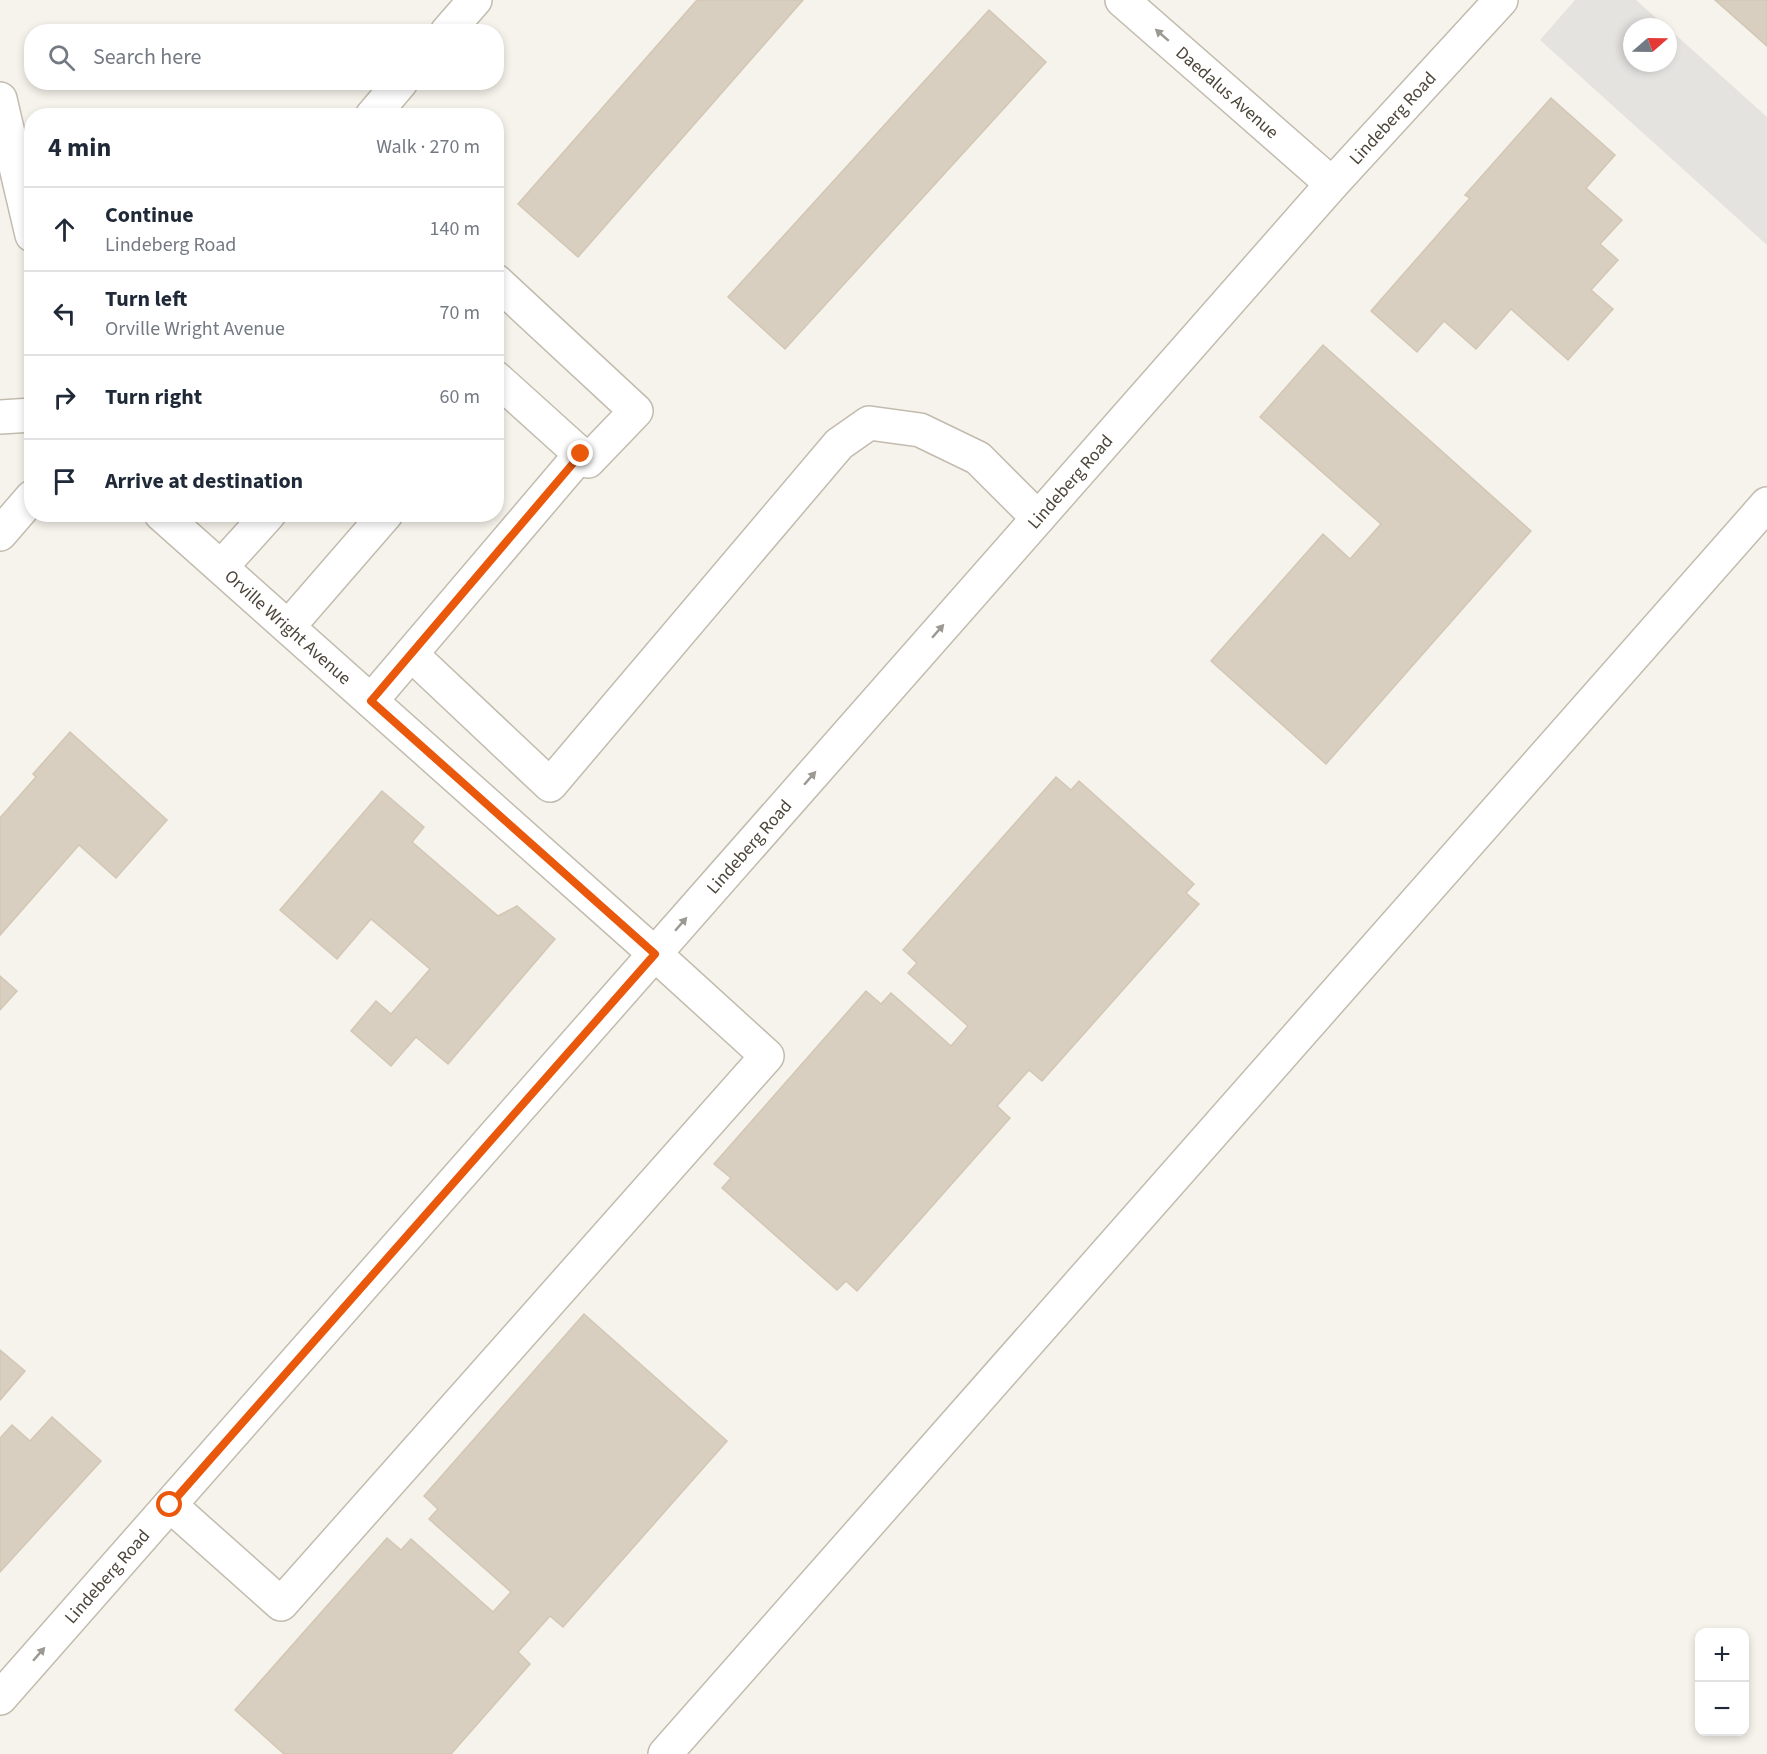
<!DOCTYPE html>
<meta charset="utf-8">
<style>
:root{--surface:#fff;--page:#f2f2f3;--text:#1f2937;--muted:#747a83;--line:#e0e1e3}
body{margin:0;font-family:"Source Sans 3",sans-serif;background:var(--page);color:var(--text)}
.controls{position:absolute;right:18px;bottom:18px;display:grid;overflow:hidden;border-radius:12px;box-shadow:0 3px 9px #0003}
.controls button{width:54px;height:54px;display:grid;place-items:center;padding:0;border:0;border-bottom:2px solid var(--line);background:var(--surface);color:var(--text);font:30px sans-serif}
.compass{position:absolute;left:1623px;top:18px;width:54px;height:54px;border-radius:50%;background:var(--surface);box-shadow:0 3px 9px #0003;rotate:70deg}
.stop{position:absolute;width:18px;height:18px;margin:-14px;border:4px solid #ea580c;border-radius:50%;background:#fff}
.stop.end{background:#ea580c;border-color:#fff;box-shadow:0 2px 6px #0008}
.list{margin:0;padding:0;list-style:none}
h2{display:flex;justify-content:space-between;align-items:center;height:78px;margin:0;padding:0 24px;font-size:26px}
h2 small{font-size:20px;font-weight:400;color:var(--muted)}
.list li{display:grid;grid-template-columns:39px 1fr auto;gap:18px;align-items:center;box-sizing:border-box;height:84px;padding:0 24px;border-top:2px solid var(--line)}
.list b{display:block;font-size:22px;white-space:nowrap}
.list p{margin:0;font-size:20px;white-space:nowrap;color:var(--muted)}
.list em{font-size:20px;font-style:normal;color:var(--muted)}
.icon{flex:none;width:33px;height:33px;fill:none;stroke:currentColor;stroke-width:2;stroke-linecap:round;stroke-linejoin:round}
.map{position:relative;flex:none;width:1767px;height:1754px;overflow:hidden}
.search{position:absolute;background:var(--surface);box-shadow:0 3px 9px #0003;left:24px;top:24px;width:480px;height:66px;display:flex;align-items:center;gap:15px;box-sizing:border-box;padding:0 21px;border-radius:24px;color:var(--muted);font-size:22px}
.panel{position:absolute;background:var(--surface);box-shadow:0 3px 9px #0003;left:24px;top:108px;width:480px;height:414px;border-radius:24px}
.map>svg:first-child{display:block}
</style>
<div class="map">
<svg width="1767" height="1754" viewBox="0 0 1767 1754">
<rect width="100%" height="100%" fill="#f6f3ec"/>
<polygon fill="#e5e3e0" points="1575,0 1636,0 1666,27 1632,27 1632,63 1668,63 1668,28 1767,117 1767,245 1540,40"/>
<g fill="#d8cfc1" stroke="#d3c7b4" stroke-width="1.5">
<polygon points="697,0 803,0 578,257 518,204"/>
<polygon points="1715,0 1767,0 1767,46"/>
<polygon points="989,10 1046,62 785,349 728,297"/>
<polygon points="1551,98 1615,155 1586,188 1622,220 1600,244 1618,260 1591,290 1613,309 1568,360 1511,309 1476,349 1444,321 1417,352 1371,311 1470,198 1465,195"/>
<polygon points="1323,345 1531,531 1326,764 1211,661 1323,534 1350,559 1381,524 1260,417"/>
<polygon points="70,732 167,820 116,878 79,845 0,935 0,818 36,777 33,774"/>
<polygon points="1056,777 1071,790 1079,781 1194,884 1186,893 1199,904 1042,1081 1029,1070 997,1106 1010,1118 857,1291 846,1281 837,1290 722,1188 731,1178 714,1164 866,991 881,1004 891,993 951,1046 968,1026 908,973 917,963 903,950"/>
<polygon points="382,791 424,827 412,842 498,916 517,906 555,939 448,1064 416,1037 391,1066 351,1031 376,1001 391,1014 430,969 371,919 337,959 280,910"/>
<polygon points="0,976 17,991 0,1010"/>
<polygon points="584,1314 727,1441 563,1627 550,1616 518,1652 530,1664 451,1754 284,1754 235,1710 387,1538 401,1550 411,1539 493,1612 511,1592 429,1519 438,1509 424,1496"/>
<polygon points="0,1350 25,1371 0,1400"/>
<polygon points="52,1417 101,1461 0,1572 0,1438 12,1425 30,1441"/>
</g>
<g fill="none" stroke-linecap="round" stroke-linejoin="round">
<defs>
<g id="minor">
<path id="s1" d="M 1122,0 L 1332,184"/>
<polyline points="447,32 475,0"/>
<polyline points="0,99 32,235"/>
<polyline points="372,116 401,82"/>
<polyline points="496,281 636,411 588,461 496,378"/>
<polyline points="0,417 32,415"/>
<path id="s2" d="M 161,514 L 655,954 L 767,1056 L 281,1604 L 170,1505"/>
<polyline points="0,534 32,497"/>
<polyline points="221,567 269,514"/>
<polyline points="288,627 386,514"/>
<polyline points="411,654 550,785 839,444 869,423 920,430 978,458 1038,518"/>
<polyline points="371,701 581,454"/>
<path id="s3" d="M 0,1698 L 1332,184 L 1501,0"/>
<polyline points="665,1754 1767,504"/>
</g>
</defs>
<use href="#minor" stroke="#c2bbae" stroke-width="36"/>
<use href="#minor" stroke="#fff" stroke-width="33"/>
</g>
<defs><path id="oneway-solid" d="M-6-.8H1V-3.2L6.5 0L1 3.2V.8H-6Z" transform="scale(1.5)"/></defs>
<g fill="#9c9892">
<use href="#oneway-solid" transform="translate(1162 35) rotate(-139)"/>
<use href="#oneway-solid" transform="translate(938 631) rotate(-49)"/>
<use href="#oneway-solid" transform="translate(810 778) rotate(-49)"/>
<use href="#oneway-solid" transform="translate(681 924) rotate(-49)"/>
<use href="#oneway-solid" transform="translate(39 1654) rotate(-49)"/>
</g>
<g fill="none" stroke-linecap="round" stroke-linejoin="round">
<polyline stroke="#ea580c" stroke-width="8" points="170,1505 655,954 371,701 581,454"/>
</g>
<g text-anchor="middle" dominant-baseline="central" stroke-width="5" stroke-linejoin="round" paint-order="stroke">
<g font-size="18" fill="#4b4439" stroke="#fff">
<text stroke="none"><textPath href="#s1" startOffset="140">Daedalus Avenue</textPath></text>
<text stroke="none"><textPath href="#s3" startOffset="2106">Lindeberg Road</textPath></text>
<text stroke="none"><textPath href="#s3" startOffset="1620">Lindeberg Road</textPath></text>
<text stroke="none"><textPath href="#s2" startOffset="170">Orville Wright Avenue</textPath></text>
<text stroke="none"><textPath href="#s3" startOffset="1134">Lindeberg Road</textPath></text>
<text stroke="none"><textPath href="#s3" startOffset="162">Lindeberg Road</textPath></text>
</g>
</g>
</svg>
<div class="controls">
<button>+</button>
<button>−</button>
</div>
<svg class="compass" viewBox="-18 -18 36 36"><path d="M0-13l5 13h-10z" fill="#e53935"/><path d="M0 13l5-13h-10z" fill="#747a83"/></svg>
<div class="stop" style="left:170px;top:1505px"></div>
<div class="stop end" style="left:581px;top:454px"></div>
<div class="search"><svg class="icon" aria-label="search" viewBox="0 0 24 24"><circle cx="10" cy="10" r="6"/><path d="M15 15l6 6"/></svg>Search here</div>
<section class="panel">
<h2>4 min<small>Walk · 270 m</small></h2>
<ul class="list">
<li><svg class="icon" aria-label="ahead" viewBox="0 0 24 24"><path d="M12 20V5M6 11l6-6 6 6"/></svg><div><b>Continue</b><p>Lindeberg Road</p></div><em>140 m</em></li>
<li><svg class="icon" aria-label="left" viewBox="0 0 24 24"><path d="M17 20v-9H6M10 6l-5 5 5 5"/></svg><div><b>Turn left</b><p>Orville Wright Avenue</p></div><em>70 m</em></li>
<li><svg class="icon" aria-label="right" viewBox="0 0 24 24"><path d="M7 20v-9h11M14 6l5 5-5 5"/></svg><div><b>Turn right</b></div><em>60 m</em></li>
<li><svg class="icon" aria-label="arrive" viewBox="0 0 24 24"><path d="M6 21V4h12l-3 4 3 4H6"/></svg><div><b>Arrive at destination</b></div></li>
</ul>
</section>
</div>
